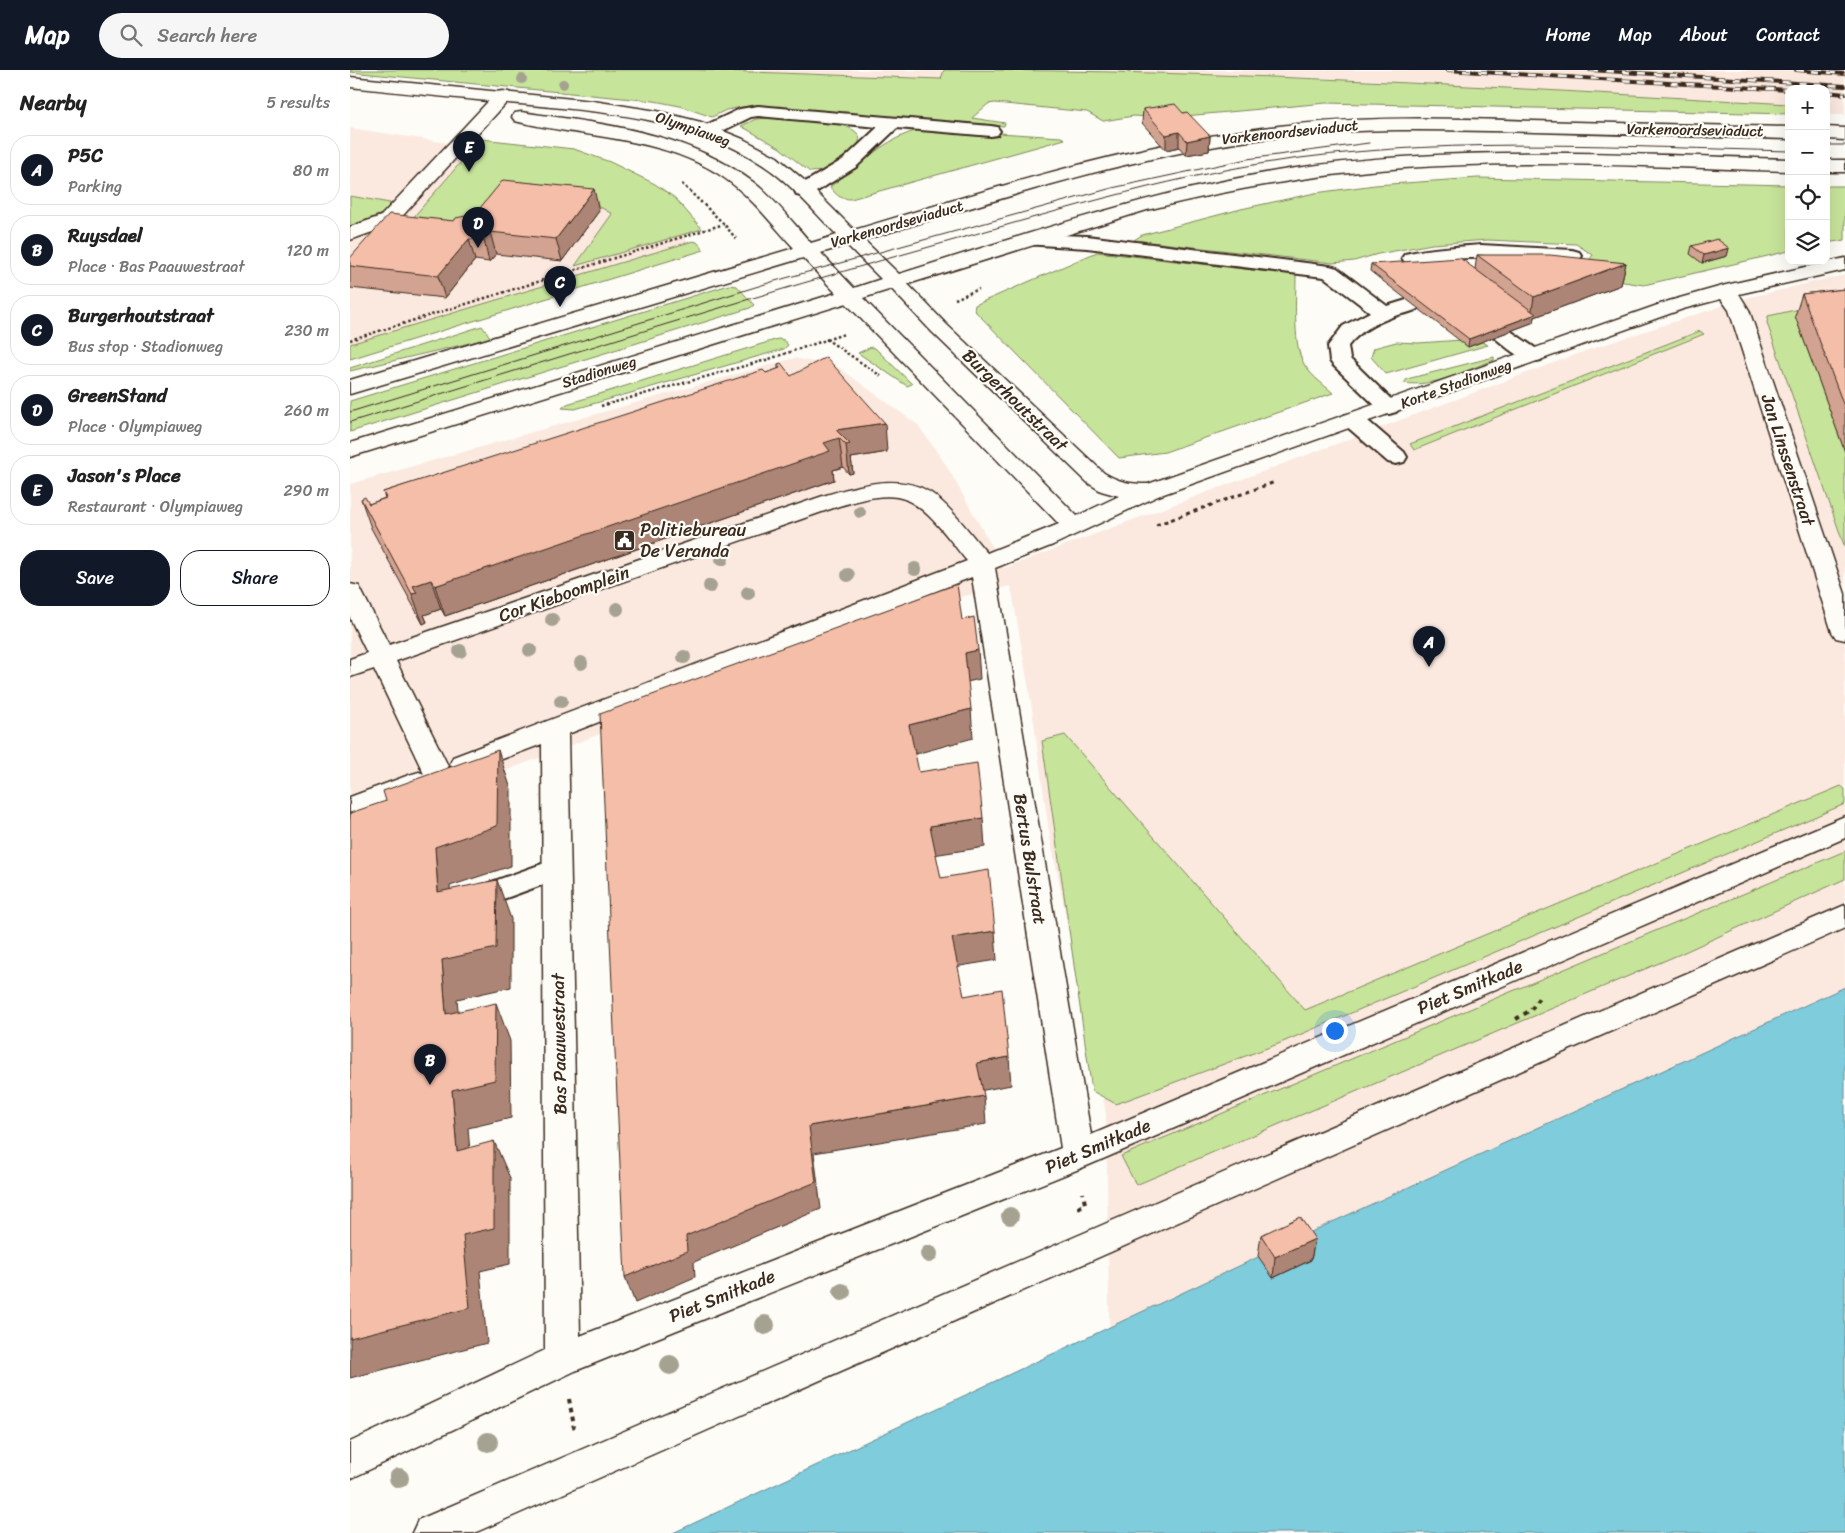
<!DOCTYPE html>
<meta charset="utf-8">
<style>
:root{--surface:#fff;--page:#f6f6f6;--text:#222;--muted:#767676;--line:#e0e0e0;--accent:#111827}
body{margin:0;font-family:Sriracha,sans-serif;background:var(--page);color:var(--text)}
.controls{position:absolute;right:15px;top:15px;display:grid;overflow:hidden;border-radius:10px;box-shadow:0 5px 20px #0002}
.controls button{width:45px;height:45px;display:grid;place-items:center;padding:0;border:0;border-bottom:1px solid var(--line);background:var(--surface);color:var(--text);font:25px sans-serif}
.you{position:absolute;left:984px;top:960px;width:18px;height:18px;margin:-12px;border:4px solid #fff;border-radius:50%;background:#1a73e8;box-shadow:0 0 0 8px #1a73e833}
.badge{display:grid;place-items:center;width:32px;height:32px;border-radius:50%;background:var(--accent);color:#fff;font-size:16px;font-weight:700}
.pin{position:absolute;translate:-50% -41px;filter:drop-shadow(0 1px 2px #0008)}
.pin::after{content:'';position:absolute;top:26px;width:18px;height:15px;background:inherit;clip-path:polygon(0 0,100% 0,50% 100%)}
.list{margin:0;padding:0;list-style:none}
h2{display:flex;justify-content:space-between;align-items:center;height:65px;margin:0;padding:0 20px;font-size:21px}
h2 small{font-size:16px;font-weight:400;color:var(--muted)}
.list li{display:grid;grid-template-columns:32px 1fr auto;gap:15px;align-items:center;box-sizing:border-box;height:70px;margin:0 10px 10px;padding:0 10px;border:1px solid var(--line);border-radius:20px}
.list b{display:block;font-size:19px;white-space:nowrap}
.list p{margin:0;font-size:16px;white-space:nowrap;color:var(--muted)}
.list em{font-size:16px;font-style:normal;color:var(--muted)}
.actions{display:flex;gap:10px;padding:15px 20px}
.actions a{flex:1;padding:11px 0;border:1px solid var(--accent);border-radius:20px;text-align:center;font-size:18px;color:var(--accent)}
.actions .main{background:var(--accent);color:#fff}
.icon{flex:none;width:28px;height:28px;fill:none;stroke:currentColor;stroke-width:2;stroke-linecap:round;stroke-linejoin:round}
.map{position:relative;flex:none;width:1495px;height:1463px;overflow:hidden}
header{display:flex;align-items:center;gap:30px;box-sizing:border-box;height:70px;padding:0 25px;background:var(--accent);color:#fff}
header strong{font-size:24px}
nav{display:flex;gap:28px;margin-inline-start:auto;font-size:18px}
.search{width:350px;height:45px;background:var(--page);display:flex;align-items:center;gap:12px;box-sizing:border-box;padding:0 18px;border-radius:28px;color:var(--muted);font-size:19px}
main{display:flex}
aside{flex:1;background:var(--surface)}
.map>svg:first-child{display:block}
</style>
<header>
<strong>Map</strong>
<div class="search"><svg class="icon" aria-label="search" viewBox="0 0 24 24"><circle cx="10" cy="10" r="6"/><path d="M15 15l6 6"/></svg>Search here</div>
<nav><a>Home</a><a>Map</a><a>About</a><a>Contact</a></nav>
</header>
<main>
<aside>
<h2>Nearby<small>5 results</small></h2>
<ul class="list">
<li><span class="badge">A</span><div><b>P5C</b><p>Parking</p></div><em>80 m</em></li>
<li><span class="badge">B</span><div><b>Ruysdael</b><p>Place · Bas Paauwestraat</p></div><em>120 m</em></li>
<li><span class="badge">C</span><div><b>Burgerhoutstraat</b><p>Bus stop · Stadionweg</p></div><em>230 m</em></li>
<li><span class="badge">D</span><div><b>GreenStand</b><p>Place · Olympiaweg</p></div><em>260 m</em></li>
<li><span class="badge">E</span><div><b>Jason's Place</b><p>Restaurant · Olympiaweg</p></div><em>290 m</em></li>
</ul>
<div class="actions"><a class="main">Save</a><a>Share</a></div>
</aside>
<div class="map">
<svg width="1495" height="1463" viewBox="0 0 1495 1463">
<rect width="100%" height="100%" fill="#fdfcf7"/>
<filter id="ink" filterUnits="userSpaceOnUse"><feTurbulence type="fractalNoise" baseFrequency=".02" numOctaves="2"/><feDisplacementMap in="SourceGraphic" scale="10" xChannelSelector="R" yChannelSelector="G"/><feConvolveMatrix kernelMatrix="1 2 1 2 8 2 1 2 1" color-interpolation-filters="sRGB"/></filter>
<g filter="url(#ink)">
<g fill="#fbe9e0">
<polygon points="347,0 594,0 592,9"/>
<polygon points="653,0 1495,0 1495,45 1476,45 1476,19 1439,19 1439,44 1180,39 973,8"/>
<polygon points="0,58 164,83 314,139 342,178 0,284"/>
<polygon points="1495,205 1495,1019 761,1372 756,1044 699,762 681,632 661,516 586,532 0,762 0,414 444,288 488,297 568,355 596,395 654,498 1241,279 1396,228"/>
</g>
<g fill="#c7e49b" stroke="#81875c">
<path d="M 0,0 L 347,0 L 591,9 L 594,0 C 876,0 1157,18 1439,34 L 1439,44 L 976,33 L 813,48 L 784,46 L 753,51 L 737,42 L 645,33 L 638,34 L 622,48 L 655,53 L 654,56 L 404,35 L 376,40 L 362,47 L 330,36 L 304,31 L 0,2 Z"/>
<path d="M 419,48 C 439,49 495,48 508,64 C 511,68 509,71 508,76 L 474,101 L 460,102 L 430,78 L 391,56 L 406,49 Z"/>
<path d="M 572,59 L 646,65 L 649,63 L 711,67 L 715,69 L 501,129 C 490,129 486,125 480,117 C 508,95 537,67 572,59 Z"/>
<polygon points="131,69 224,79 260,92 305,114 325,128 352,159 225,196 262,144 252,138 162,128 134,162 54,158"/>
<polygon points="1128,108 1439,115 1439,181 1294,215 1227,205 1243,185 1226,174 1138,170 1082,174 1028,184 1004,191 983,193 784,170 792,165 891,139 965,123 1025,115"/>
<polygon points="1476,116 1495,116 1495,170 1476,173"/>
<polygon points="0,126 40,133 39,141 0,156"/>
<polygon points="343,171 347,172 354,180 0,289 0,274"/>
<path d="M 747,182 L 946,205 C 946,227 943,271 952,290 C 958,304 972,313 983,323 L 815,382 L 769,388 L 624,240 L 625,235 Z"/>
<polygon points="379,215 387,216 404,235 400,238 0,362 0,331"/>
<polygon points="1495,229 1445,246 1495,382 1495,478 1417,253 1418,246"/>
<polygon points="132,256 141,268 0,301 0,298"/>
<polygon points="1350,261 1354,264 1064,380 1060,374"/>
<polygon points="428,269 434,270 438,275 434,279 225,339 212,338 217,334"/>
<polygon points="1127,269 1138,275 1036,304 1021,287 1024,278 1046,272 1068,273"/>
<polygon points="521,277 525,278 562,314 557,316 508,283"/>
<path d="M 1144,287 L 1144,290 C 1116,300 1084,318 1054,313 L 1057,309 Z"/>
<polygon points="715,665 955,940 1491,716 1495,719 1495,734 928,974 766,1034 742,1021 692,671"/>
<polygon points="1495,781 1495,809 1328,885 786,1115 771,1086"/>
</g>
<polygon fill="#7fccdd" stroke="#648b91" points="1495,917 1495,1463 323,1463 976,1155"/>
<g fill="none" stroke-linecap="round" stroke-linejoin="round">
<defs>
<g id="lane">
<polygon points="408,36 641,56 647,57 650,61 647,65 641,66 547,58 506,97 461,125 454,127 447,125 445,121 447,117 494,89 528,57 408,46 401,47 364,65 358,66 352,65 349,61 352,57 390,39"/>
<path d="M 681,164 L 737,166 L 980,196 L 987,198 L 1037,236 L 1063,228 L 1070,230 L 1073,234 C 1067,243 1050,243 1040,248 C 1024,254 1009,262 998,276 L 1000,289 L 1050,338 L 1046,342 L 1039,344 L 1032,342 L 983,295 L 980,291 L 978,276 L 993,256 L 1020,242 L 974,207 L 737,178 L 674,174 L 671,170 L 674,166 Z"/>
<path d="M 1131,175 L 1222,180 L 1229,182 L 1232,186 L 1229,190 L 1222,192 C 1173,189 1124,184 1075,192 L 1080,199 L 1077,203 L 1070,205 L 1063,203 L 1052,188 L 1055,184 C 1080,178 1106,177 1131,175 Z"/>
<path d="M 1152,258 L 1159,260 L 1191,282 L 1194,286 L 1191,290 C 1174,295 1158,278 1145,268 L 1142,264 L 1145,260 Z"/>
<polygon points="1003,344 1011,345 1054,382 1057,387 1054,392 1046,394 1038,392 995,355 992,350 995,345"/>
<polygon points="206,789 216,792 220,799 216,806 118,842 108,838 104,831 108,824"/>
</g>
<g id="street">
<polygon points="153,21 159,22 162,26 159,30 45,154 0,170 0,157 31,146 147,22"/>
<path d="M 1495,188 L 1495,200 L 1389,224 L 1399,240 L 1495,524 L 1495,570 L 1486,568 L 1482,562 L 1379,240 L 1371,229 L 1333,239 L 808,426 L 703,475 L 645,498 L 741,1065 L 1495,746 L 1495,768 L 739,1095 L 225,1301 L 0,1409 L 0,1372 L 195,1280 L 192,674 L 113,704 L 103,701 L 100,694 L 103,687 L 617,491 C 600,471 574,431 547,427 C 527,424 508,431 489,436 L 46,591 L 102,704 L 98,711 L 88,714 L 83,712 L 79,719 L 0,748 L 0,727 L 59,705 L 69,702 L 74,704 L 24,599 L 0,607 L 0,589 L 17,583 L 0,548 L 0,514 L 9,516 L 12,522 L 39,575 L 473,426 C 511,415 558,399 591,431 C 608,446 622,466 637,483 L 709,454 L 492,229 L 489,225 L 492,221 L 499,219 L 506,221 L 727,446 L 769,426 L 751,421 L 738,413 L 582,262 L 534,211 L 537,207 L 544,205 L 551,207 L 596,254 L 754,403 C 769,412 780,414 798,414 L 1319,231 L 1376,215 ZM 622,507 L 711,1078 L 230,1266 L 218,664 Z"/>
<polygon points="1495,835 1495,858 124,1463 62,1463 68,1450"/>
</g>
<g id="secondary">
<path d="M 0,7 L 243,31 L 307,41 L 351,52 L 393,69 L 427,87 L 455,111 L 504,160 C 644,118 784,73 929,56 C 1013,46 1098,48 1182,51 C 1267,53 1353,55 1439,57 L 1439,69 C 1354,66 1269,64 1184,62 C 1100,60 1014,57 930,67 C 787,83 651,129 514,170 L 549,204 C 678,164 805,120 939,99 C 1105,74 1272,84 1439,89 L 1439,101 C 1311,97 1182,89 1054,98 C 967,104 881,119 797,140 L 0,387 L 0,373 L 486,223 L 453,188 L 0,324 L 0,310 L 444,178 C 427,160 411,139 392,122 C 330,65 240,70 165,51 L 162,47 L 165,43 L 171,42 C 251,54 336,61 403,112 C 422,126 445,155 461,173 L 487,165 C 464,142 441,113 413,95 C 342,47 252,42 170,34 C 113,29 57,23 0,17 ZM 497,175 L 531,209 L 504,218 L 471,183 Z"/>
<polygon points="1476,57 1495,58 1495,70 1476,69"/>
<rect x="1476" y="90" width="19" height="12"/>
</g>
</defs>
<use href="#lane" stroke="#3b2a1e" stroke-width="4"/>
<use href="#street" stroke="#3b2a1e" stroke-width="3"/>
<use href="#secondary" stroke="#3b2a1e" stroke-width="3"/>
<g stroke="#3b2a1e" stroke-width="2.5" stroke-dasharray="2.5 2.5" stroke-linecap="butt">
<polyline points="332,114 374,154 387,170"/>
<polyline points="605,229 629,219"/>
<polyline points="476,269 531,306"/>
<polyline points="0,270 374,154"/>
<polyline points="251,336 416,290 494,264"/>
</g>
<polyline stroke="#3b2a1e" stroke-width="3" stroke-dasharray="4 4" stroke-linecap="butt" points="806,455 925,412"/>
<g stroke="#3b2a1e" stroke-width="4" stroke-dasharray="4.5 4.5" stroke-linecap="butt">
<polyline points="1166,949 1181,940 1190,926"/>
<polyline points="728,1138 735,1134 733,1123"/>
<polyline points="219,1329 224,1356 222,1357"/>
</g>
<use href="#lane" fill="#fdfcf7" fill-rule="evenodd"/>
<use href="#street" fill="#fdfcf7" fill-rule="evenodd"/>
<use href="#secondary" fill="#fdfcf7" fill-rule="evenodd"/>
<g stroke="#3b2a1e" stroke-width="1">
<polyline points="1476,75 1495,75"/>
<polyline points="0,342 425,211 762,118 897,89 1019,73"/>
<path d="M 0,352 C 201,290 401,226 604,170 C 718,138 832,103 950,88 C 1112,67 1276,77 1439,81"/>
</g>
<defs>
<g id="rail">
<polyline points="1097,0 1439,20"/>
<polyline points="1240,0 1495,16"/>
<polyline points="1446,0 1495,4"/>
<polyline points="1476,22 1495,24"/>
</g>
</defs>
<use href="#rail" stroke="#3b2a1e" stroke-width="4"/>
<use href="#rail" stroke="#fdfcf7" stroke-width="2.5" stroke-dasharray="8" stroke-linecap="butt"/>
</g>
<g fill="#a6a291">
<circle cx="172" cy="9" r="5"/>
<circle cx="213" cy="14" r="5"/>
<circle cx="510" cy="442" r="6"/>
<circle cx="372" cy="489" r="7"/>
<circle cx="565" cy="499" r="7"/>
<circle cx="498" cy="505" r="7"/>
<circle cx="360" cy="516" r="7"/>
<circle cx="398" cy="523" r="7"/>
<circle cx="267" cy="539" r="7"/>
<circle cx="202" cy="550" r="7"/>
<circle cx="180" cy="580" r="7"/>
<circle cx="110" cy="581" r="7"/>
<circle cx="334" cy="587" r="7"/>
<circle cx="231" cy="593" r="7"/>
<circle cx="211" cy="631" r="7"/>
<circle cx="660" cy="1146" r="9"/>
<circle cx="579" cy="1184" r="9"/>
<circle cx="492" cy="1222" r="9"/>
<circle cx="415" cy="1255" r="10"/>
<circle cx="320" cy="1295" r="10"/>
<circle cx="138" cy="1372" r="10"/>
<circle cx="49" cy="1408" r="10"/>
</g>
<g fill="#d3a391" stroke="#3b2a1e">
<polygon points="793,39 833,43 860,66 859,81 836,85 829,77 816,80 792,53"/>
<polygon points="249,141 212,191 146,184 139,192 125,190 95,228 0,218 0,188 104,151"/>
<polygon points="1342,176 1379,178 1377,186 1352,193 1340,184"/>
<polygon points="1127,185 1276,193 1271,215 1185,247 1184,252 1118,277 1020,201 1021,194 1125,199"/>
<polygon points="1495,219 1495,382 1445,246 1452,224"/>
<polygon points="428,294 441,306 537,382 501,388 503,403 499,404 493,397 483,400 484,410 95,546 91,539 74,545 77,552 73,554 21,458 11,429 19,434 35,428 33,422 416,303 428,299"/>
<polygon points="911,1165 965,1169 961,1190 923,1208 908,1186"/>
</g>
<g fill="#ac8576" stroke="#3b2a1e">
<polygon points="829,62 829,77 816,80 816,65"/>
<polygon points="860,66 859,81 836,85 837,71"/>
<polygon points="244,119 249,141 212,191 206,169"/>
<polygon points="140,162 146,184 139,192 134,170"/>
<polygon points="119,169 125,190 95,228 88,206"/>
<polygon points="1379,178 1377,186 1352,193 1354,185"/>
<polygon points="1276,193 1271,215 1185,247 1184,252 1118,277 1119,269 1181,246 1184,227"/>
<polygon points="535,353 537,382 501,388 503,403 499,404 496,375 489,368 493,397 483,400 484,410 95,546 85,516 474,373 486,360"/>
<polygon points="81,510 91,539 74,545 77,552 73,554 62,524 63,516"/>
<polygon points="628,580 630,609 617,612 615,583"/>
<polygon points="621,639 623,668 562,685 559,655"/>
<polygon points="148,680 161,719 161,796 100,816 104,861 88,822 85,777"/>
<polygon points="633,748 635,777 583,785 580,756"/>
<polygon points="147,810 161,849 161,917 107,929 112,982 96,944 92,890"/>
<polygon points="645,861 647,890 604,897 602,868"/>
<polygon points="146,933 160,971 161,1048 118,1058 123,1118 107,1081 102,1020"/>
<polygon points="659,987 661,1015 629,1021 627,993"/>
<polygon points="634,1026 636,1054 464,1083 471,1139 344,1192 345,1207 285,1233 275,1207 336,1166 459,1056"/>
<polygon points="144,1071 160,1108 160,1194 130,1201 137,1273 0,1308 0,1268 113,1165"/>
<polygon points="965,1169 961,1190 923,1208 925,1187"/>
</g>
<g fill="#f5bea9" stroke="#3b2a1e">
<polygon points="825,34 833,43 837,42 860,66 837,71 829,62 816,65 793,39"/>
<polygon points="153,110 244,119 206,169 140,162 134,170 119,169 88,206 0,196 0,188 39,144 104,151 106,148 125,144"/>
<polygon points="1367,169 1379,178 1354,185 1342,176"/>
<polygon points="1127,185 1200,185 1276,193 1184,227"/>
<polygon points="1110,188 1186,244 1119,269 1021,194"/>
<polygon points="1495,219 1495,339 1452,224"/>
<polygon points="476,287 535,353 486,360 500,374 496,375 489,368 474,373 480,381 85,516 81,510 63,516 67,523 62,524 11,429 15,427 19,434 36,428 33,422 413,300 416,303 430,298 428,294 431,293 441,306"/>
<polygon points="607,514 612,550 624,547 628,580 615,583 621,639 559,655 569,702 627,693 633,748 580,756 591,808 639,800 645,861 602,868 614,926 652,919 659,987 627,993 634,1026 459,1056 466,1112 336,1166 337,1181 275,1207 250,644"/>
<polygon points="148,680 147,756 85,777 88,822 147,810 146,878 92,890 96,944 146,933 145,1010 102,1020 107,1081 144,1071 144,1158 113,1165 120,1238 0,1268 0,743 36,731 33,721"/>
<polygon points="950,1147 965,1169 925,1187 911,1165"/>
</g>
</g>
<defs>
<symbol id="civic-square" viewBox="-11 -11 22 22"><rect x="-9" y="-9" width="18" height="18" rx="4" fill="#3b2a1e" stroke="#fdfcf7"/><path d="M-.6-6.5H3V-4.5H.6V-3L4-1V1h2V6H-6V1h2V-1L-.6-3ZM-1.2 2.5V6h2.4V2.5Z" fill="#fff"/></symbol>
</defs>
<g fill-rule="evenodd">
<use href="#civic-square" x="262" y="458" width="25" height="25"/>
</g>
<g text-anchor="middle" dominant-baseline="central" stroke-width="4.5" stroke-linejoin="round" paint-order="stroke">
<g font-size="15" fill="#3b2a1e" stroke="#fdfcf7">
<text transform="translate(343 59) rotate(19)">Olympiaweg</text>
<text transform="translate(1345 60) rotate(1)">Varkenoordseviaduct</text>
<text transform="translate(940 62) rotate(-6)">Varkenoordseviaduct</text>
<text transform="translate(547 154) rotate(-16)">Varkenoordseviaduct</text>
<text transform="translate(249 302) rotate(-17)">Stadionweg</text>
<text transform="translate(1106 314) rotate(-20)">Korte Stadionweg</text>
</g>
<g font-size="18" fill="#3b2a1e" stroke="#fdfcf7">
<text transform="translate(665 330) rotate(44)">Burgerhoutstraat</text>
<text transform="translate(1438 390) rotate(72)">Jan Linssenstraat</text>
<text transform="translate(214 524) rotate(-19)">Cor Kieboomplein</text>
<text transform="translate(680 789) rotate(81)">Bertus Bulstraat</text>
<text transform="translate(1120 917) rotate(-23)">Piet Smitkade</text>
<text transform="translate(209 974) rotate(-91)">Bas Paauwestraat</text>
<text transform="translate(748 1076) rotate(-23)">Piet Smitkade</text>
<text transform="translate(372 1226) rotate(-22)">Piet Smitkade</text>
</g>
<g font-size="18" fill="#3b2a1e" stroke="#fdfcf7" text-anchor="start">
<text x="290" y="460">Politiebureau<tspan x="290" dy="21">De Veranda</tspan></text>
</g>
</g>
</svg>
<div class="controls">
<button>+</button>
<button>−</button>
<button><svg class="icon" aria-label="locate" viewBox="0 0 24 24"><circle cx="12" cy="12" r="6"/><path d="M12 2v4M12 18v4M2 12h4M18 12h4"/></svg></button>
<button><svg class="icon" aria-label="layers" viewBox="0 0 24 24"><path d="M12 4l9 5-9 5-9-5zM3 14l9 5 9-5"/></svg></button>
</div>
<div class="you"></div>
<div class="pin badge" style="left:1079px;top:597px">A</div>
<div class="pin badge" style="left:80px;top:1015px">B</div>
<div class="pin badge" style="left:210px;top:237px">C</div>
<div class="pin badge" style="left:128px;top:178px">D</div>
<div class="pin badge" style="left:119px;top:102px">E</div>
</div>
</main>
